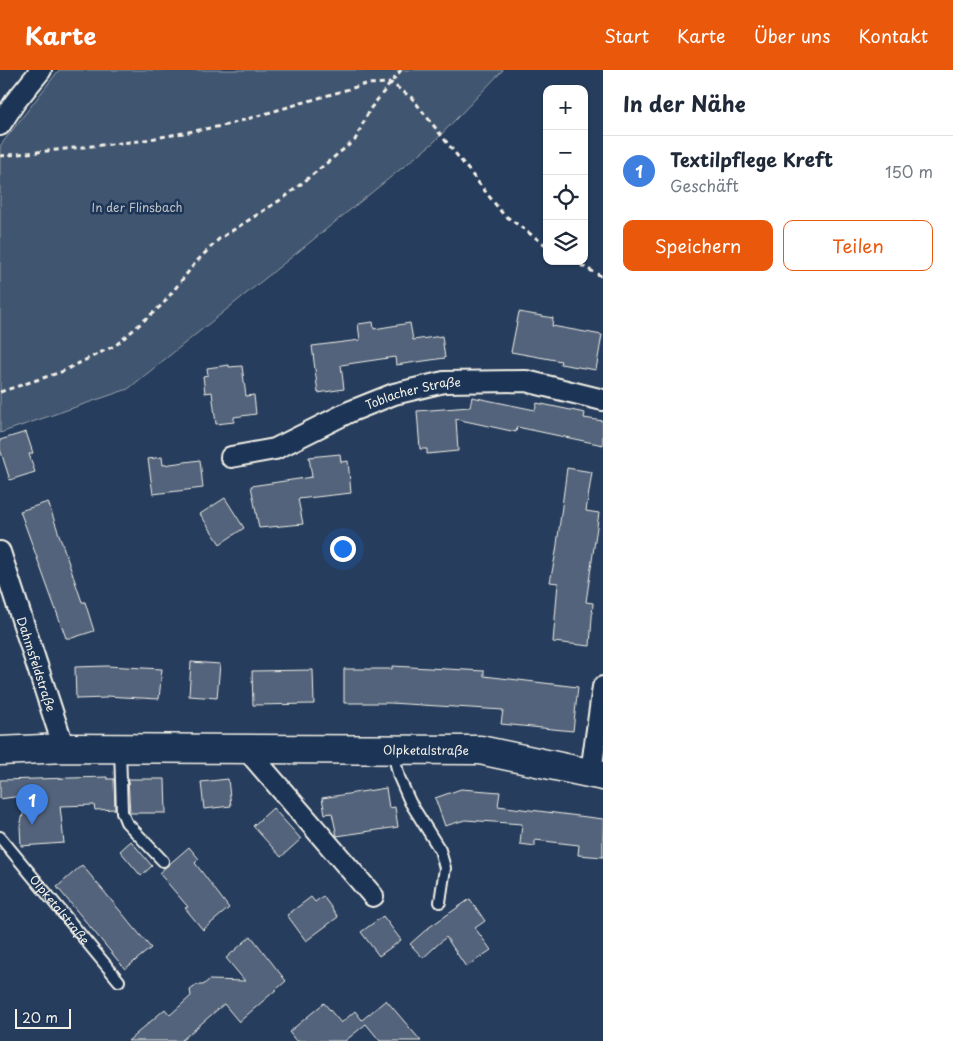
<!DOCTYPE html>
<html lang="de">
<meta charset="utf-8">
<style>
:root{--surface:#fff;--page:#f2f2f3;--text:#1f2937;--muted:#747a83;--line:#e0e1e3;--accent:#ea580c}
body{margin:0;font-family:"Playpen Sans",sans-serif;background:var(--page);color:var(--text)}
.controls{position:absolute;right:15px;top:15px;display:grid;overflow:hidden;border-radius:10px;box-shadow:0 1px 4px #0004}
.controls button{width:45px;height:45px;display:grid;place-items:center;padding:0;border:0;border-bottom:1px solid var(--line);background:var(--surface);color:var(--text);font:25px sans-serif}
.scale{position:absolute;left:15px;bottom:12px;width:56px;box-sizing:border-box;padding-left:5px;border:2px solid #f4f1e8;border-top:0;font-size:14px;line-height:18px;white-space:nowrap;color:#f4f1e8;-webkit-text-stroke:4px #1d3557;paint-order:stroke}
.you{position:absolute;left:342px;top:478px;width:18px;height:18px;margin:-12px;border:4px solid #fff;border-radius:50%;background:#1a73e8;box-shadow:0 0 0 8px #1a73e833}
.badge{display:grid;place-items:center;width:32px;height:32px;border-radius:50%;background:var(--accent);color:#fff;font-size:16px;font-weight:700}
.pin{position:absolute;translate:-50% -41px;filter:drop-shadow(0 1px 2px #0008)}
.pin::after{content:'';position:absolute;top:26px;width:18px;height:15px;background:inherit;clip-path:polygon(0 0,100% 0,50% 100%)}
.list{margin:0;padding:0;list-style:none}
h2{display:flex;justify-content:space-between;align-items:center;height:65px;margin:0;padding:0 20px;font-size:21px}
h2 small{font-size:16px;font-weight:400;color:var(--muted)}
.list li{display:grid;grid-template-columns:32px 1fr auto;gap:15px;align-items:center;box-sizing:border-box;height:70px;padding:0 20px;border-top:1px solid var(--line)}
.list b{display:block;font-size:19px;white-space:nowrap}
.list p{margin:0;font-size:16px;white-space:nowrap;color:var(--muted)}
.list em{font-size:16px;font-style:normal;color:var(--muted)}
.actions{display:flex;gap:10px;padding:15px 20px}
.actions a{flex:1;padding:11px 0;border:1px solid var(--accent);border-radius:10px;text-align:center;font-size:18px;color:var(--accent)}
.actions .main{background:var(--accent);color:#fff}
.icon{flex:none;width:28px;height:28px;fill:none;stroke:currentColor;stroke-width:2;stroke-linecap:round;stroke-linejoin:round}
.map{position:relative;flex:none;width:603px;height:971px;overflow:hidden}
header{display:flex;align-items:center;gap:30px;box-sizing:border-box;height:70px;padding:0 25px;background:var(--accent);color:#fff}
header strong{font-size:24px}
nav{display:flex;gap:28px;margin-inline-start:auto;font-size:18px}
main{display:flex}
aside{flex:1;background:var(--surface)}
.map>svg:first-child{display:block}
</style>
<header>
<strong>Karte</strong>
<nav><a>Start</a><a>Karte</a><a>Über uns</a><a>Kontakt</a></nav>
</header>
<main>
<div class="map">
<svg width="603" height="971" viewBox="0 0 603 971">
<rect width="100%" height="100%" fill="#263d5d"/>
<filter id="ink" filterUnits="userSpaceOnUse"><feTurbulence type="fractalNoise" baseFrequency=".02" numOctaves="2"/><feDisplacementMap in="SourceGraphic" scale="10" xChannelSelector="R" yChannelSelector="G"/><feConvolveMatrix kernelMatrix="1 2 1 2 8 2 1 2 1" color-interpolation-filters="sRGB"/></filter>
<g filter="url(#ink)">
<polygon fill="#40546f" stroke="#9aa2ac" points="59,0 503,0 433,73 128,319 0,363 0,76"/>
<g fill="#52647b" stroke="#f4f1e8">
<polygon points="519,242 553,248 552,256 602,265 596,300 560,294 561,291 511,282"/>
<polygon points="373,252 374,259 410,253 413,270 442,266 445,288 396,295 395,287 341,295 344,319 318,323 312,276 360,270 358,254"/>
<polygon points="229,295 229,297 242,296 246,326 254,325 256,344 234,347 234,352 216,354 212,322 205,323 203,306 208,305 207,298"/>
<polygon points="472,327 535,340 537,333 585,343 584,348 603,351 603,375 517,357 516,362 456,349 458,381 427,384 427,379 420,379 417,341 470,337"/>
<polygon points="26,362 33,383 29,384 35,402 10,410 0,379 0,370"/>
<polygon points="340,384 341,392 348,391 351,423 298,429 303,454 259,458 251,416 312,407 309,387"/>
<polygon points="162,387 163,395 200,390 203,418 153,424 148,389"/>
<polygon points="567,398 592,402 586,441 599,443 586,532 593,533 590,576 553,572 558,513 550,512 556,482"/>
<polygon points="225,428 244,458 220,474 200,444"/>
<polygon points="48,432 82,532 85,532 94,561 72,568 66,568 20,441"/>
<polygon points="191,592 220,594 217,628 189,626"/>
<polygon points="107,596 162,599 159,629 106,626 106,628 76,629 75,597"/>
<polygon points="392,596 484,601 484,606 578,617 573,661 501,654 503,640 390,633 344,633 344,599 392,599"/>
<polygon points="313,600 314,634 253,635 252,601"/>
<polygon points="107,707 107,709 114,709 115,739 95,740 94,735 60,736 64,773 21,776 20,756 28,725 0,729 0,710"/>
<polygon points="128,709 165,709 166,743 130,743"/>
<polygon points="228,709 231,736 204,739 201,712"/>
<polygon points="386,718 389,738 395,737 398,757 337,766 332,743 325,744 322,728"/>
<polygon points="461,719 500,722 498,736 603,749 603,787 578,785 579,775 535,770 535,776 520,774 522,754 465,750 445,756 435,728"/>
<polygon points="273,738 301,769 281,787 253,756"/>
<polygon points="131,771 152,796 141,806 120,781"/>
<polygon points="189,777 199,789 195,793 229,838 203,860 185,838 188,837 159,803"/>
<polygon points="82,795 151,878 125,899 57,817"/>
<polygon points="323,826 338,847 306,871 287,845 311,827 315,832"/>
<polygon points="470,829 485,851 475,858 491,880 466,897 446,867 423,888 410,874 428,858"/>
<polygon points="383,846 401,870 379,886 361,862"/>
<polygon points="251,866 286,911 239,952 224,934 181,971 128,971 165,939 170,945 191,926 190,920 197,915 203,915 209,910 245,911 226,888"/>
<polygon points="386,930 421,971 380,971 366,954 345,971 296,971 289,962 324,933 341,953 355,941 362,950"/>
</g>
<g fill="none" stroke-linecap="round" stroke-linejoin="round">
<defs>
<g id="lane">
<polyline points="120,679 122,742 126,752 163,791"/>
<polyline points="393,682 399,707 410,732 440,780 445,798 440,832"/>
<path id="s1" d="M 0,767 L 119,911"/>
</g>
<g id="street">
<polyline points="0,55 15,32 41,0"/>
<path id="s2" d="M 231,387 L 275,379 L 349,342 L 394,324 L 444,312 L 526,311 L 603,330"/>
<path id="s3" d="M 0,482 L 64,678"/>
<polyline points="247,680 373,826"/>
<polyline points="591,702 603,617"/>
</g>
<g id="secondary">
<path id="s4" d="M 0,681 L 64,678 L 480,680 L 603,706"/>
</g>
</defs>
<use href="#lane" stroke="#f4f1e8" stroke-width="14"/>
<use href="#street" stroke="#f4f1e8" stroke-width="24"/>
<use href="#secondary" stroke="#f4f1e8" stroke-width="31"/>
<g stroke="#f4f1e8" stroke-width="3" stroke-dasharray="5 4" stroke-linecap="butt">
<polyline points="0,86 139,71 227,55 366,14 391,13 412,28 503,144 547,176"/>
<polyline points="573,191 603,207"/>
<polyline points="0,322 61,302 116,275 163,234 196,192 219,169 285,127 355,70 370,39 401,0"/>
</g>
<use href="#lane" stroke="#1d3557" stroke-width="10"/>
<use href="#street" stroke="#1d3557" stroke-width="20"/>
<use href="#secondary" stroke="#1d3557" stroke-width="28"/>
</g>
</g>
<g text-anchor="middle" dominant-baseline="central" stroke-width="5" stroke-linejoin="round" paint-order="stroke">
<g font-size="12" fill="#bec2c4" stroke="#1d3557">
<text x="137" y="137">In der Flinsbach</text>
</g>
<g font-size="12" fill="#f4f1e8" stroke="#1d3557">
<text stroke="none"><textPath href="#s2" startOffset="195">Toblacher Straße</textPath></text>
<text stroke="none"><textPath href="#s3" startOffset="118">Dahmsfeldstraße</textPath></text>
<text stroke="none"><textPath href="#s4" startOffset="426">Olpketalstraße</textPath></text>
<text stroke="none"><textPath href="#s1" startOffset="94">Olpketalstraße</textPath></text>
</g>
</g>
</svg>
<div class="controls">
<button>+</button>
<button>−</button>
<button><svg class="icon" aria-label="locate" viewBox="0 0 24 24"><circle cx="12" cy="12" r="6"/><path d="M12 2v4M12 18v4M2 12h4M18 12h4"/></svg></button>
<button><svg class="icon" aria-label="layers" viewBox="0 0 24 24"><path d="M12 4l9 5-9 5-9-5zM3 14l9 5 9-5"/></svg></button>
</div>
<div class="scale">20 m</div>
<div class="you"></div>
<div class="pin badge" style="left:32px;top:755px;background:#3f7fe0">1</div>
</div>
<aside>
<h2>In der Nähe<small></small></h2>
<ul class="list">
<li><span class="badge" style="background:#3f7fe0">1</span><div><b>Textilpflege Kreft</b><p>Geschäft</p></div><em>150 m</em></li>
</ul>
<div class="actions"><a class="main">Speichern</a><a>Teilen</a></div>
</aside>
</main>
